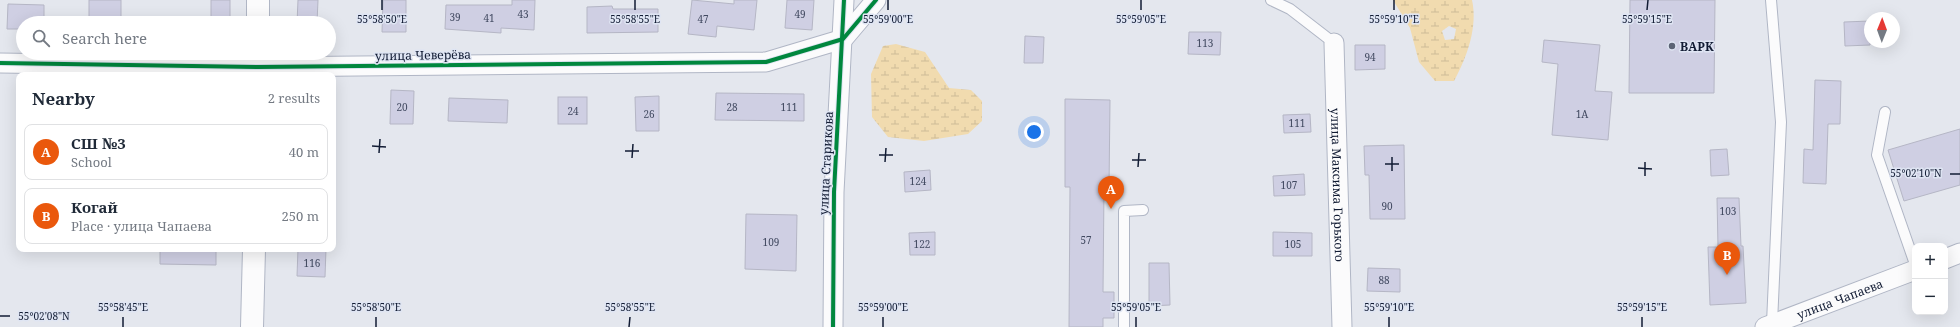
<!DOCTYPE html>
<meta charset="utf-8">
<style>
:root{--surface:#fff;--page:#f2f2f3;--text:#1f2937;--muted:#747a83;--line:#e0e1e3;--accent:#ea580c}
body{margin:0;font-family:"Noto Serif",serif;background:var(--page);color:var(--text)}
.controls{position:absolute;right:12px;bottom:12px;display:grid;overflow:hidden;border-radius:8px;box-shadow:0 4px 16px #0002}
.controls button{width:36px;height:36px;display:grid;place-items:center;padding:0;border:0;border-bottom:1px solid var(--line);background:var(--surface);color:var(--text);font:20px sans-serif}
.compass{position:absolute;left:1864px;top:12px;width:36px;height:36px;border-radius:50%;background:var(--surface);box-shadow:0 4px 16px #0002;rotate:1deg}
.you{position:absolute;left:1034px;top:132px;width:14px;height:14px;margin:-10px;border:3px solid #fff;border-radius:50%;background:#1a73e8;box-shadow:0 0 0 6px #1a73e833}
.badge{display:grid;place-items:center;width:26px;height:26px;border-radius:50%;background:var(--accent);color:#fff;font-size:13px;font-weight:700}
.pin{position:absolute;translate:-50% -33px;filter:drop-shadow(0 1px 2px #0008)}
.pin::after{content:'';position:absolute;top:21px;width:14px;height:12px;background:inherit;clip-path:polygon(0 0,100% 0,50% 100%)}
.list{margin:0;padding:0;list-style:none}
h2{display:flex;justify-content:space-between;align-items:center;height:52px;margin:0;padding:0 16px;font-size:17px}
h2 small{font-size:13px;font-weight:400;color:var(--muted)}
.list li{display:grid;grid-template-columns:26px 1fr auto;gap:12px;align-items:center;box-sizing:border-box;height:56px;margin:0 8px 8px;padding:0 8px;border:1px solid var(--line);border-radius:8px}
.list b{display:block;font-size:15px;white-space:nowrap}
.list p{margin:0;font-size:13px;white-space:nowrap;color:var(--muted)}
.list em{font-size:13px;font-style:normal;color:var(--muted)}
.icon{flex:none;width:22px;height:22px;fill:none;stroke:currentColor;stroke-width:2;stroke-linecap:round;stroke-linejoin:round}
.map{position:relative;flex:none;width:1960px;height:327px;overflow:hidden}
.search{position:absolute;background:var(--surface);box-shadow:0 4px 16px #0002;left:16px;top:16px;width:320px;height:44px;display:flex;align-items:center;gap:10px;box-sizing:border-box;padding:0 14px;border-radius:22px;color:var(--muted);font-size:15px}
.panel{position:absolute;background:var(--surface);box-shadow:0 4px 16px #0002;left:16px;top:72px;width:320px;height:180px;border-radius:8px}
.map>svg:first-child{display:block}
</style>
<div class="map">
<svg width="1960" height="327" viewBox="0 0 1960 327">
<defs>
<pattern id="wetland-marsh" width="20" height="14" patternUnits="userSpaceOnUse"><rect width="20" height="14" fill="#f1dbaf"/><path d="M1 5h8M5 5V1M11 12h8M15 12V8" fill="none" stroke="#cebb97"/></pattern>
</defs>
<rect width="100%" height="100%" fill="#e4e7ee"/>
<g fill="url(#wetland-marsh)" fill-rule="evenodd">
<path d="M 1393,0 L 1472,0 C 1478,27 1467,57 1454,81 L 1435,81 L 1419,62 L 1410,28 ZM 1449,26 L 1456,29 L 1454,39 L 1445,40 L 1442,31 Z"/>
<polygon points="896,44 925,52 949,88 971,90 982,101 982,121 968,134 924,141 888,137 872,117 871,74 883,46"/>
</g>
<g fill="#cfcfe3" stroke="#b5b6c5">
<rect x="89" y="0" width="32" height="23"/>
<rect x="211" y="0" width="19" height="23"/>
<polygon points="298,0 318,0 317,23 297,23"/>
<polygon points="383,0 406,0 406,32 382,32"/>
<polygon points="512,0 535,0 534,30 501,28 501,33 445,29 446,5 512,5"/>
<polygon points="692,0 734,4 734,0 757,0 754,30 717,26 716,37 688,34"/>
<polygon points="787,0 814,0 812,30 785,28"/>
<polygon points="1630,0 1715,0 1714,93 1629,93"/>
<polygon points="8,4 44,5 44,23 23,23 23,29 7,29"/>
<polygon points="612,6 613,9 658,9 658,32 587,33 587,7"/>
<polygon points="1870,21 1870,45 1845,46 1844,22"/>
<polygon points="1189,32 1221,32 1220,55 1188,54"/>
<polygon points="1025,36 1044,37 1043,63 1024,63"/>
<polygon points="1544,40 1600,45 1595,91 1612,92 1608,140 1552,135 1558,64 1542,62"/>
<polygon points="1355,45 1385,45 1385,69 1355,70"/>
<polygon points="1815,80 1841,81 1840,124 1828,124 1826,184 1803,183 1804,149 1813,150"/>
<polygon points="391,90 414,91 413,124 390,124"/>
<polygon points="716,93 804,94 804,121 715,120"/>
<polygon points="659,96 659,131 636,131 635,97"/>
<rect x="558" y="97" width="29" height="27"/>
<polygon points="449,98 508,100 507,123 448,121"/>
<polygon points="1065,99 1110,100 1109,188 1104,188 1103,292 1114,292 1114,318 1103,318 1103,327 1069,327 1070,187 1065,187"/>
<polygon points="1310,114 1311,132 1284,133 1283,115"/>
<polygon points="1960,129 1960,185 1904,201 1888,150"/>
<polygon points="1404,145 1405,219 1370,219 1369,175 1365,175 1364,146"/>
<polygon points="1727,149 1729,175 1711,176 1710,150"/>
<polygon points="930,170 931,190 905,192 904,172"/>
<polygon points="1304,174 1305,195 1274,196 1273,176"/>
<polygon points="1717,198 1739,198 1741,246 1743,246 1746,303 1710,305 1708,247 1718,247"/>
<polygon points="746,214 797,215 796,271 745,269"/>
<polygon points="935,232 935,255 910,255 909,233"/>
<polygon points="1273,232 1312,233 1312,256 1273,256"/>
<polygon points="160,249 216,249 216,265 160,264"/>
<polygon points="298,249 326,249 325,277 297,276"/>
<polygon points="1149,263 1169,263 1170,305 1149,306"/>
<polygon points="1368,268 1400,269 1400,292 1367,291"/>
</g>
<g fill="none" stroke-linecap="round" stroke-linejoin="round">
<defs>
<g id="lane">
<polyline points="1271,0 1290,9 1334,43"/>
<polyline points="1771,0 1781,122 1772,323"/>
<polyline points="1885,112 1877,155 1915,264"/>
<polyline points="1124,327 1124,211 1143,210"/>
</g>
<g id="street">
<path id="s1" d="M 1334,43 L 1342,327"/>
<polyline points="0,63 258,67 766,62 843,39 876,0"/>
<polyline points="1945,259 1960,253"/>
<polyline points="833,327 834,192 844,0"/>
<path id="s2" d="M 1765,327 L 1915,270"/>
</g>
<g id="secondary">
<polyline points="258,23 258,0"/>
<polyline points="258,75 258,53"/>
<polyline points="252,327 254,249"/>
</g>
</defs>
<use href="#lane" stroke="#b0b6c5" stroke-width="12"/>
<use href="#street" stroke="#b0b6c5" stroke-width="21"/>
<use href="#secondary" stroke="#b0b6c5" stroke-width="24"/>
<use href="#lane" stroke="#fbfbfc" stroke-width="10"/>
<use href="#street" stroke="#fbfbfc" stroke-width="19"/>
<use href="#secondary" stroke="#fbfbfc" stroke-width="22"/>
<defs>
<g id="cycleway">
<polyline points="0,63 258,67 766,62 843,39 876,0"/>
<polyline points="833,327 834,192 844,0"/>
</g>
</defs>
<use href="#cycleway" stroke="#dfe5f3" stroke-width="6"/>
<use href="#cycleway" stroke="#00873e" stroke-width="4"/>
</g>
<path fill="none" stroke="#121c34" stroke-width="1.5" d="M 382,10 L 382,0M 635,10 L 635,0M 888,10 L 888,0M 1141,10 L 1141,0M 1394,10 L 1394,0M 1647,10 L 1648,0M 372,146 L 386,147M 625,151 L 639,151M 379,153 L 380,139M 879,155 L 893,155M 632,158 L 633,144M 1132,160 L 1146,160M 885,162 L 886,148M 1385,164 L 1399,164M 1138,167 L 1139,153M 1638,168 L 1652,169M 1392,171 L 1392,157M 1950,174 L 1960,174M 1645,176 L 1645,162M 0,316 L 10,316M 123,327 L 123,317M 376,327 L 376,317M 629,327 L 630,317M 883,327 L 883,317M 1136,327 L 1136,317M 1389,327 L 1389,317M 1642,327 L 1642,317"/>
<circle fill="#5c6375" stroke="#dfe5f3" stroke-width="1.5" cx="1672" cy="46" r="4"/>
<g text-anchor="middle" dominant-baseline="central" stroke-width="3" stroke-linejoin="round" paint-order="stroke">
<g font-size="10" fill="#414960">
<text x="523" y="14">43</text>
<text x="800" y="14">49</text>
<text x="455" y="17">39</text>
<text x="489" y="18">41</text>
<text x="703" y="19">47</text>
<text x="1205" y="43">113</text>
<text x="1370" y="57">94</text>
<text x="402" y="107">20</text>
<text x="732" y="107">28</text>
<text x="789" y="107">111</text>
<text x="573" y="111">24</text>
<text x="649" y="114">26</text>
<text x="1582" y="114">1А</text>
<text x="1297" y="123">111</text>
<text x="918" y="181">124</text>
<text x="1289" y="185">107</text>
<text x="1387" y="206">90</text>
<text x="1728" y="211">103</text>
<text x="1086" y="240">57</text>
<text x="771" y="242">109</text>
<text x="922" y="244">122</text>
<text x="1293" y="244">105</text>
<text x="312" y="263">116</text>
<text x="1384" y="280">88</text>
</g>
<g font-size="12" font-weight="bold" fill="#121c34" stroke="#dfe5f3" text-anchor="start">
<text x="1680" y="46">ВАРК</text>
</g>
<g font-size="12" fill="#121c34" stroke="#dfe5f3">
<text transform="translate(423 55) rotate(-1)">улица Чеверёва</text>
<text transform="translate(826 163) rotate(-87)">улица Старикова</text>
<text stroke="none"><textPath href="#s1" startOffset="142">улица Максима Горького</textPath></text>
<text stroke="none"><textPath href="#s2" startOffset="80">улица Чапаева</textPath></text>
</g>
</g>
<g font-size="10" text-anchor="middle" fill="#121c34" stroke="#dfe5f3" stroke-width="3" stroke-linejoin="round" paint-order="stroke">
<text x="382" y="23">55°58'50"E</text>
<text x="635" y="23">55°58'55"E</text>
<text x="888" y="23">55°59'00"E</text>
<text x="1141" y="23">55°59'05"E</text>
<text x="1394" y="23">55°59'10"E</text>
<text x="1647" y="23">55°59'15"E</text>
<text x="1916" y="177">55°02'10"N</text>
<text x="123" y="311">55°58'45"E</text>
<text x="376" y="311">55°58'50"E</text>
<text x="630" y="311">55°58'55"E</text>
<text x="883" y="311">55°59'00"E</text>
<text x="1136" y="311">55°59'05"E</text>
<text x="1389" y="311">55°59'10"E</text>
<text x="1642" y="311">55°59'15"E</text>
<text x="44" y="320">55°02'08"N</text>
</g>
</svg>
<div class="controls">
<button>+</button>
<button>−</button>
</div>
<svg class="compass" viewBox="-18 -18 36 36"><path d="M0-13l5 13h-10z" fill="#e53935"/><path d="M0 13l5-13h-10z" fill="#747a83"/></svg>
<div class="you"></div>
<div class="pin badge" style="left:1111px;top:209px">A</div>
<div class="pin badge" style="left:1727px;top:275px">B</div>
<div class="search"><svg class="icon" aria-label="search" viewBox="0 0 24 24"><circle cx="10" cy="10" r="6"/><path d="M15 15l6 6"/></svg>Search here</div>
<section class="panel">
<h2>Nearby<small>2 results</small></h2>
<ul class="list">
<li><span class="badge">A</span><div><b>СШ №3</b><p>School</p></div><em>40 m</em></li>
<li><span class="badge">B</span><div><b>Когай</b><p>Place · улица Чапаева</p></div><em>250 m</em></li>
</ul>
</section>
</div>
